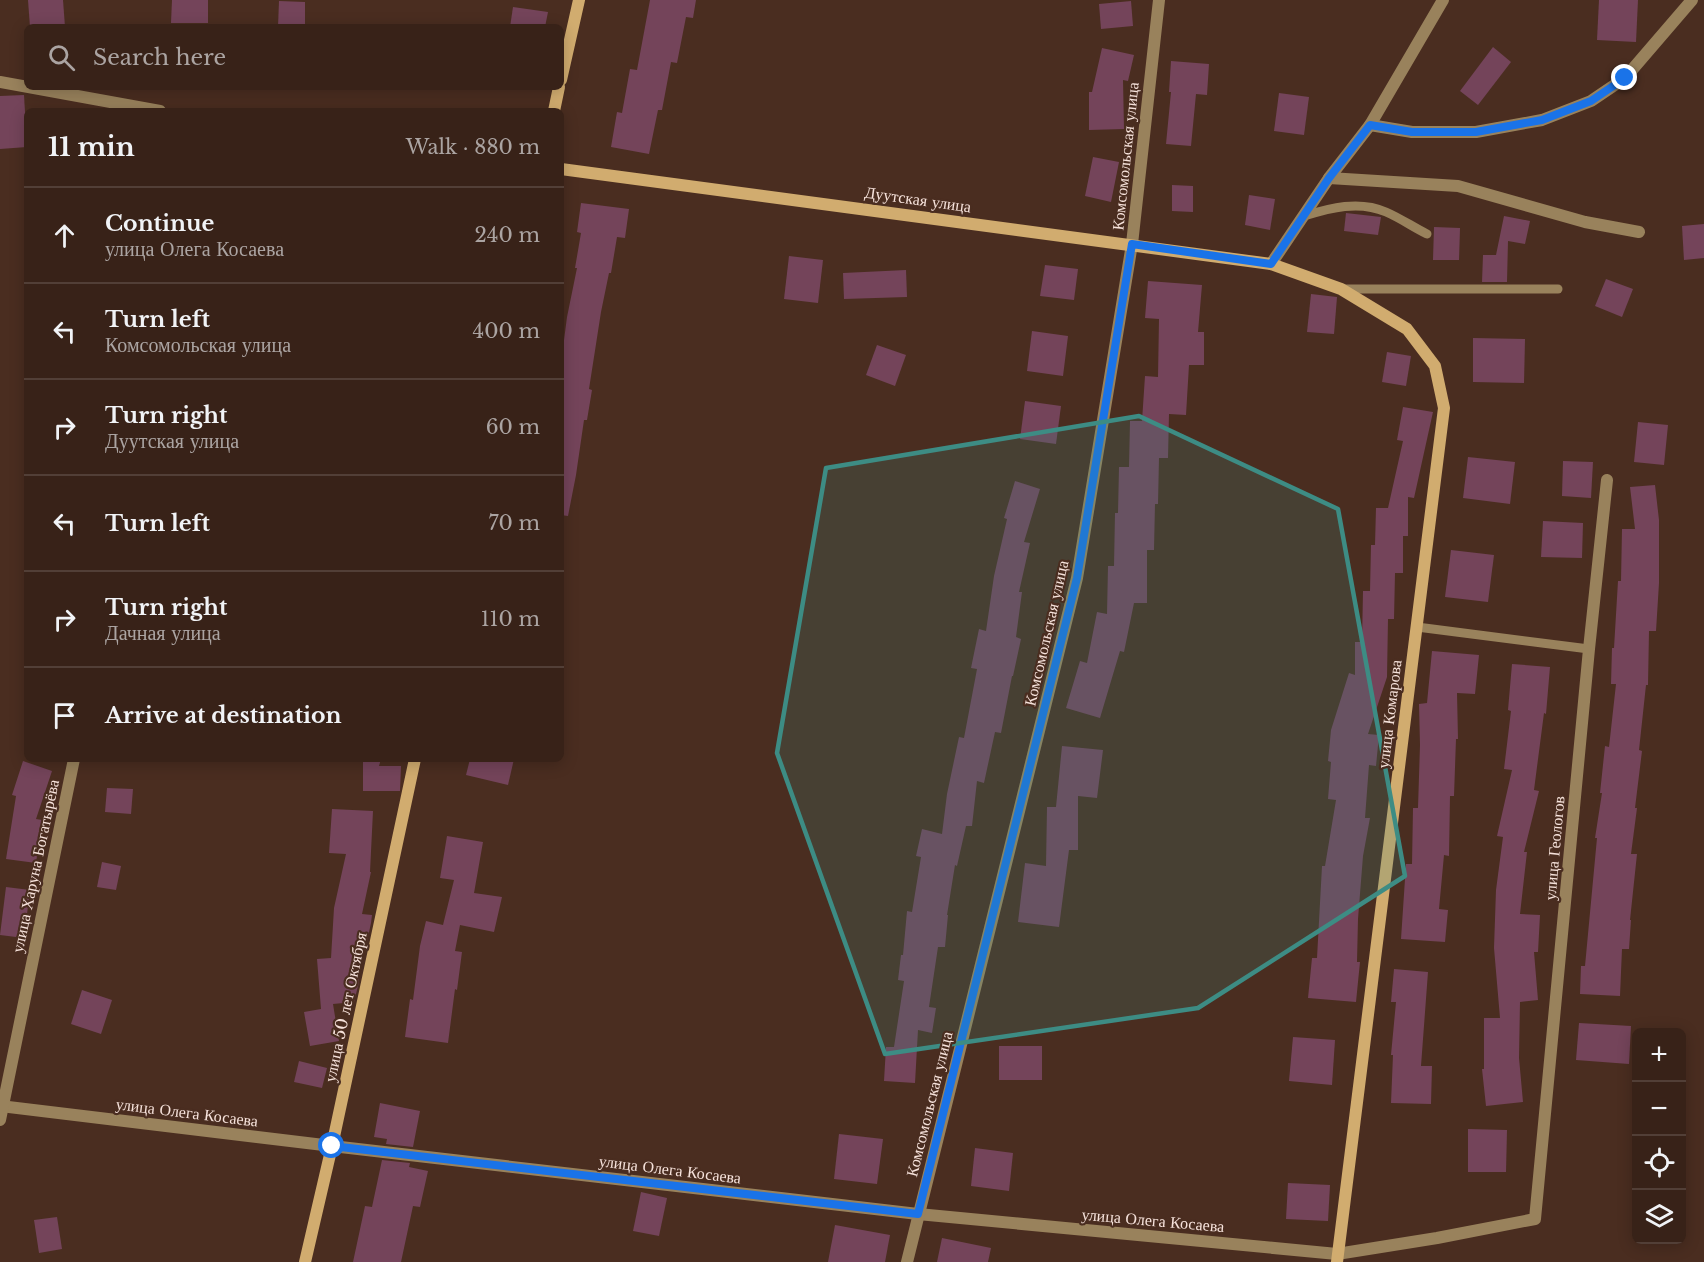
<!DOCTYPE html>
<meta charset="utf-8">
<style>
:root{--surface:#382218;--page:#432f25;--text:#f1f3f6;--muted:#aba4a2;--line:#523f37}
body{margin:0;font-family:"Libre Baskerville",serif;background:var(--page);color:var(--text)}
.controls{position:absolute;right:18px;bottom:18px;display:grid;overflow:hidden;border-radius:9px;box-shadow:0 3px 15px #0003}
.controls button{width:54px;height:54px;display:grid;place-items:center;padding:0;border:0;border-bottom:2px solid var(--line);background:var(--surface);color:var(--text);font:30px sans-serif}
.stop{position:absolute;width:18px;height:18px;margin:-14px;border:4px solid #1a73e8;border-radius:50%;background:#fff}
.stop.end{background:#1a73e8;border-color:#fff;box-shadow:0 2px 6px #0008}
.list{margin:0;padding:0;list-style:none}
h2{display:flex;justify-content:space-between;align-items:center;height:78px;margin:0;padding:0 24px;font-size:26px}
h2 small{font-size:20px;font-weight:400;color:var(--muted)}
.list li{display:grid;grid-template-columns:39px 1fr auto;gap:18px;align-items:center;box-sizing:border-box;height:96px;padding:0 24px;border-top:2px solid var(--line)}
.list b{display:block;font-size:22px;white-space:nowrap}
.list p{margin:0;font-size:20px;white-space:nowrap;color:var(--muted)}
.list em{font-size:20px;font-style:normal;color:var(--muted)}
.icon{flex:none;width:33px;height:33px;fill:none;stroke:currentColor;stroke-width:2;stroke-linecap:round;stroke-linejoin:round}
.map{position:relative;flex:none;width:1704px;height:1262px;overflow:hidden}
.search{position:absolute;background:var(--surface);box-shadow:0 3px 15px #0003;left:24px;top:24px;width:540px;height:66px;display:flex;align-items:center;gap:15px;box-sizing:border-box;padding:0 21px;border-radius:9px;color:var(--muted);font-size:22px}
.panel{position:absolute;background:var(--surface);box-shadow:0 3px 15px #0003;left:24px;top:108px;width:540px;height:654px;border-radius:9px}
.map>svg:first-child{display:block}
</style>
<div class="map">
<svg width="1704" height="1262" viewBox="0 0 1704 1262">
<rect width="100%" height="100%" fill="#4a2d20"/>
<g fill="#74445a">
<polygon points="28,0 63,0 65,27 30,27"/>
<polygon points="172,0 208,0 208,23 171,23"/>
<polygon points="650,0 696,0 693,18 686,17 677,63 671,62 662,110 658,110 649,154 611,147 617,112 622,113 630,69 637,70"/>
<polygon points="1599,0 1638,0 1636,42 1597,40"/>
<polygon points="279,1 305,2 305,27 278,27"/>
<polygon points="1131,1 1133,26 1101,29 1099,4"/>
<polygon points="513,7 548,12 545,27 510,27"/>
<polygon points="1493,47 1511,62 1478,105 1460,91"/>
<polygon points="1102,48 1134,55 1128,81 1123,80 1124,129 1089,130 1089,92 1092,92"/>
<polygon points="1171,61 1209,64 1207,95 1196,94 1191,146 1166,144 1171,92 1169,92"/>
<polygon points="1279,93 1309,97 1304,135 1274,131"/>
<polygon points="24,95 27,147 0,149 0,96"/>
<polygon points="1093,157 1119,162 1111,202 1085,196"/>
<polygon points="1172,185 1193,186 1193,212 1172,211"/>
<polygon points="1249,195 1275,199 1270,230 1245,225"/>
<polygon points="581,203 629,209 625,238 617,237 611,273 609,273 601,312 589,389 592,390 587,420 584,420 576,475 568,516 561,515 561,363 567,317 577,268 575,268 581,233 577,232"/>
<polygon points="1346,213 1381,217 1378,235 1344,231"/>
<polygon points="1504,216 1530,221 1525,244 1508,241 1507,282 1482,282 1483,255 1496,255"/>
<polygon points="1704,224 1704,258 1684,260 1682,226"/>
<polygon points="1434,227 1460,228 1459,260 1433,260"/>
<polygon points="789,256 823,260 818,303 784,299"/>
<polygon points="1045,265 1078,269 1074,300 1040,296"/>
<polygon points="906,270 907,297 844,299 843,273"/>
<polygon points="1606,279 1633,289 1622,317 1595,306"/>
<polygon points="1148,281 1202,285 1198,332 1204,332 1204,365 1189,365 1186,415 1169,414 1168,458 1159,458 1158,504 1155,504 1154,550 1147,550 1147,603 1134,603 1124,652 1120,651 1100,718 1066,708 1080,661 1087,663 1097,612 1107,614 1108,566 1114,566 1115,513 1118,513 1119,467 1129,467 1130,421 1142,421 1145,376 1158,377 1159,319 1145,318"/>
<polygon points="1311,294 1337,297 1334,334 1307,332"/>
<polygon points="1032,331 1068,336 1063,376 1027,371"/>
<polygon points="1473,338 1525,339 1524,383 1473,382"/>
<polygon points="877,345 906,355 895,386 866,375"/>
<polygon points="1387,352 1411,356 1406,386 1382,382"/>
<polygon points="1025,401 1061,406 1056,444 1020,439"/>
<polygon points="1403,407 1433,412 1414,498 1408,497 1408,536 1403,536 1403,573 1395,573 1394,619 1388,619 1387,677 1368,734 1379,735 1376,766 1369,765 1365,818 1370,818 1363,856 1358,919 1357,962 1360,962 1356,1002 1308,998 1312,958 1317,958 1322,866 1325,866 1336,800 1328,799 1331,762 1328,761 1331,730 1349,673 1355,675 1355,642 1362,642 1363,591 1370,591 1371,545 1375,545 1376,508 1388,508 1403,441 1397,440"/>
<polygon points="1638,422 1668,425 1664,465 1634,462"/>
<polygon points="1468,457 1515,462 1510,504 1463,498"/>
<polygon points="1563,461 1593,462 1591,498 1562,496"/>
<polygon points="1015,481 1040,489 1024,542 1030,543 1019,592 1022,592 1016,637 1021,639 1013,676 1012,676 1001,733 995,732 984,783 977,781 972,826 966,826 957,866 955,865 947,915 948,915 945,947 938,947 929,1007 936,1008 932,1033 918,1030 915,1083 884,1081 886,1047 894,1047 904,981 898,980 901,955 903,955 907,911 912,912 921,857 916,856 922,829 942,834 947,794 959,737 964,738 977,669 971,668 979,629 986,631 994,576 1007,519 1004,518"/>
<polygon points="1655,485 1659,520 1659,583 1656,631 1649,631 1648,685 1646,685 1639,750 1642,751 1635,808 1637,808 1631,854 1637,854 1630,920 1631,920 1629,949 1622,949 1620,996 1580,994 1581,966 1585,966 1597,838 1595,838 1602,793 1600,793 1605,746 1609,747 1616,684 1611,684 1612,648 1614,648 1618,581 1621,581 1622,529 1635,529 1630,487"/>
<polygon points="1543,521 1583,523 1582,558 1541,557"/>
<polygon points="1451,550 1494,555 1488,602 1445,597"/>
<polygon points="1432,651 1479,655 1475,694 1457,693 1458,739 1456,739 1454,796 1450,796 1449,856 1444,855 1439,909 1448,910 1445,942 1401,939 1406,864 1412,864 1413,808 1418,808 1420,745 1419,704 1427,703"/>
<polygon points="1512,664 1550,667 1546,714 1544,713 1534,790 1539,791 1524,852 1527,852 1520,914 1540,915 1538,952 1534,952 1538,1000 1520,1002 1519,1058 1523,1102 1486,1106 1482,1069 1484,1069 1484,1018 1500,1018 1494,948 1496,890 1503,837 1497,836 1512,770 1504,769 1511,711 1508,710"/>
<polygon points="1062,746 1103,750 1097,798 1078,796 1078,850 1069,850 1059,927 1018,922 1025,863 1046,866 1047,807 1056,807"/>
<polygon points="363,759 381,759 379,766 401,766 400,791 363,791"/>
<polygon points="470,759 514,759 508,785 466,775"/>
<polygon points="23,761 52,771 36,819 42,820 36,863 6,859 16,796 12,795"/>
<polygon points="107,788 133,789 131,814 105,812"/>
<polygon points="332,809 373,811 370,872 371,872 362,914 372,915 371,923 365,951 356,951 359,982 354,1002 333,1004 339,1041 310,1046 304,1012 321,1009 317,959 331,958 334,908 346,854 329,853"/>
<polygon points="447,836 483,842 474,893 502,897 494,932 460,925 455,951 462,952 457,990 455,989 448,1043 405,1037 410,999 413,1000 420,946 426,921 443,925 454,880 440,878"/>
<polygon points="102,862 121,866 116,890 97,887"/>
<polygon points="6,887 30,890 24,938 0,935"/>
<polygon points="1394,969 1428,972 1421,1066 1432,1066 1431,1104 1391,1103 1393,1055 1391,1055 1396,1002 1391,1002"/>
<polygon points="82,990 112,1000 101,1034 71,1024"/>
<polygon points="1579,1023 1631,1026 1629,1064 1576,1060"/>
<polygon points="1293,1037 1335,1040 1332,1085 1289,1081"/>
<rect x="999" y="1046" width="43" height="34"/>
<polygon points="299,1061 327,1068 322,1088 294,1082"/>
<polygon points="380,1103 420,1111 413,1147 386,1144 387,1139 374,1137"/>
<polygon points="1468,1129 1507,1130 1506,1172 1468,1172"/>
<polygon points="839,1134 883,1139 877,1184 834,1179"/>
<polygon points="975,1148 1013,1153 1009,1191 971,1186"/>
<polygon points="382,1160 410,1163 409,1167 428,1171 420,1207 413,1206 401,1262 353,1262 365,1206 372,1207"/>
<polygon points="1288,1183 1330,1185 1328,1221 1286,1219"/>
<polygon points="641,1192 667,1198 659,1236 633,1231"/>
<polygon points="57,1217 62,1249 39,1253 34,1220"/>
<polygon points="835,1225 890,1235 885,1262 828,1262"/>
<polygon points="942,1238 991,1248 988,1262 937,1262"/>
</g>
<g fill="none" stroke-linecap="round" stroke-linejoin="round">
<g stroke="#99825c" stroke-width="9">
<path d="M 1304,216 C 1330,208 1359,200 1386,212 C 1400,218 1413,227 1427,234"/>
<polyline points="1343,289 1558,289"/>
<polyline points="1417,627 1589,649"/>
</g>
<g stroke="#99825c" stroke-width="12">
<polyline points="0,82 160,111"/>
<polyline points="1370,125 1412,132 1476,132 1542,120 1591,101 1625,78 1692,0"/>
<polyline points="1329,178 1458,186 1585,222 1639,232"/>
<polyline points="1271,264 1329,178 1370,125 1443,0"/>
<polyline points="0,1106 332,1146 918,1214 1337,1254 1437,1238 1535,1219 1589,649 1607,480"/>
<polyline points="0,1120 74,759"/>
<polyline points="907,1262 1077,578 1132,244 1159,0"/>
</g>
<g stroke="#d1ac6f" stroke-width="12">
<polyline points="561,80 579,0"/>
<polyline points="554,111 559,87"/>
<polyline points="561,169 1271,264 1341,289 1407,329 1435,366 1444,408 1337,1262"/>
<polyline points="305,1262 332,1146 415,759"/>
</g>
</g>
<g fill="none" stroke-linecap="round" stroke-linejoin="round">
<polyline stroke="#1a73e8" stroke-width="8" points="332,1146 918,1214 1077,578 1132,244 1271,264 1329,178 1370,125 1412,132 1476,132 1542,120 1591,101 1625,78"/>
</g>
<path fill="#3d8c84" fill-opacity="0.2" stroke="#3d8c84" stroke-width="4.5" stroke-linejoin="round" d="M 1139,416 L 1338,509 L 1405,876 L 1198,1008 L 885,1054 L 777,753 L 826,468 Z"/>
<g text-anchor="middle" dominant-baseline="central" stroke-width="4.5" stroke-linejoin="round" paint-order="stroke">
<g font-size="16" fill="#f6e2db" stroke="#4a2d20">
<text transform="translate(1125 156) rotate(-84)">Комсомольская улица</text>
<text transform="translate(918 199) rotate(8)">Дуутская улица</text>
<text transform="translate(1046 633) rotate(-77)">Комсомольская улица</text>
<text transform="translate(1389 714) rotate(-83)">улица Комарова</text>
<text transform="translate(1554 848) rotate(-85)">улица Геологов</text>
<text transform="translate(35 866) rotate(-78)">улица Харуна Богатырёва</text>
<text transform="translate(345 1007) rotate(-78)">улица 50 лет Октября</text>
<text transform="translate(929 1104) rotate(-76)">Комсомольская улица</text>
<text transform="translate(187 1112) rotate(7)">улица Олега Косаева</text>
<text transform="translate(670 1169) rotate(7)">улица Олега Косаева</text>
<text transform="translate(1153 1220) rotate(5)">улица Олега Косаева</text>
</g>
</g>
</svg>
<div class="controls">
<button>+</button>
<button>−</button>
<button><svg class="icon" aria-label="locate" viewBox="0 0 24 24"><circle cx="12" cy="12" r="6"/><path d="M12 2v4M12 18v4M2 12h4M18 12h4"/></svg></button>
<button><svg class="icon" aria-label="layers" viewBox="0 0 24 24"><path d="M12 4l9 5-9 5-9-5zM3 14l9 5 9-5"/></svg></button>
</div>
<div class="stop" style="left:332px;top:1146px"></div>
<div class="stop end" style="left:1625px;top:78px"></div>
<div class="search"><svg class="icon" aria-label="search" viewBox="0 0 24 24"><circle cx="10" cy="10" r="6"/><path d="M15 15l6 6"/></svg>Search here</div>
<section class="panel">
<h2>11 min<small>Walk · 880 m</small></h2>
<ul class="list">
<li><svg class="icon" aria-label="ahead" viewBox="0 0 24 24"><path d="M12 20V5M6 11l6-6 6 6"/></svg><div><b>Continue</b><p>улица Олега Косаева</p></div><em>240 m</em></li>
<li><svg class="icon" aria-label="left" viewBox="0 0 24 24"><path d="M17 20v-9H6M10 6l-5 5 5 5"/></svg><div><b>Turn left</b><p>Комсомольская улица</p></div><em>400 m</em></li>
<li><svg class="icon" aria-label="right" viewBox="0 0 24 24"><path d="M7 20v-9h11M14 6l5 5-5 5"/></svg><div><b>Turn right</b><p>Дуутская улица</p></div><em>60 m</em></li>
<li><svg class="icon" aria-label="left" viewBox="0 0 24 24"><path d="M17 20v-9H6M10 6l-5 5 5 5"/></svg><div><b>Turn left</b></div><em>70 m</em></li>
<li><svg class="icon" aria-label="right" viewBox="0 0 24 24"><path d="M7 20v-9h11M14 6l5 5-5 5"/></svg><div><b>Turn right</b><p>Дачная улица</p></div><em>110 m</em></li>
<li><svg class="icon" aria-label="arrive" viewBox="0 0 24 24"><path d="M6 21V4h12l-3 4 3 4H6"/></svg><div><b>Arrive at destination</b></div></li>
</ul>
</section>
</div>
